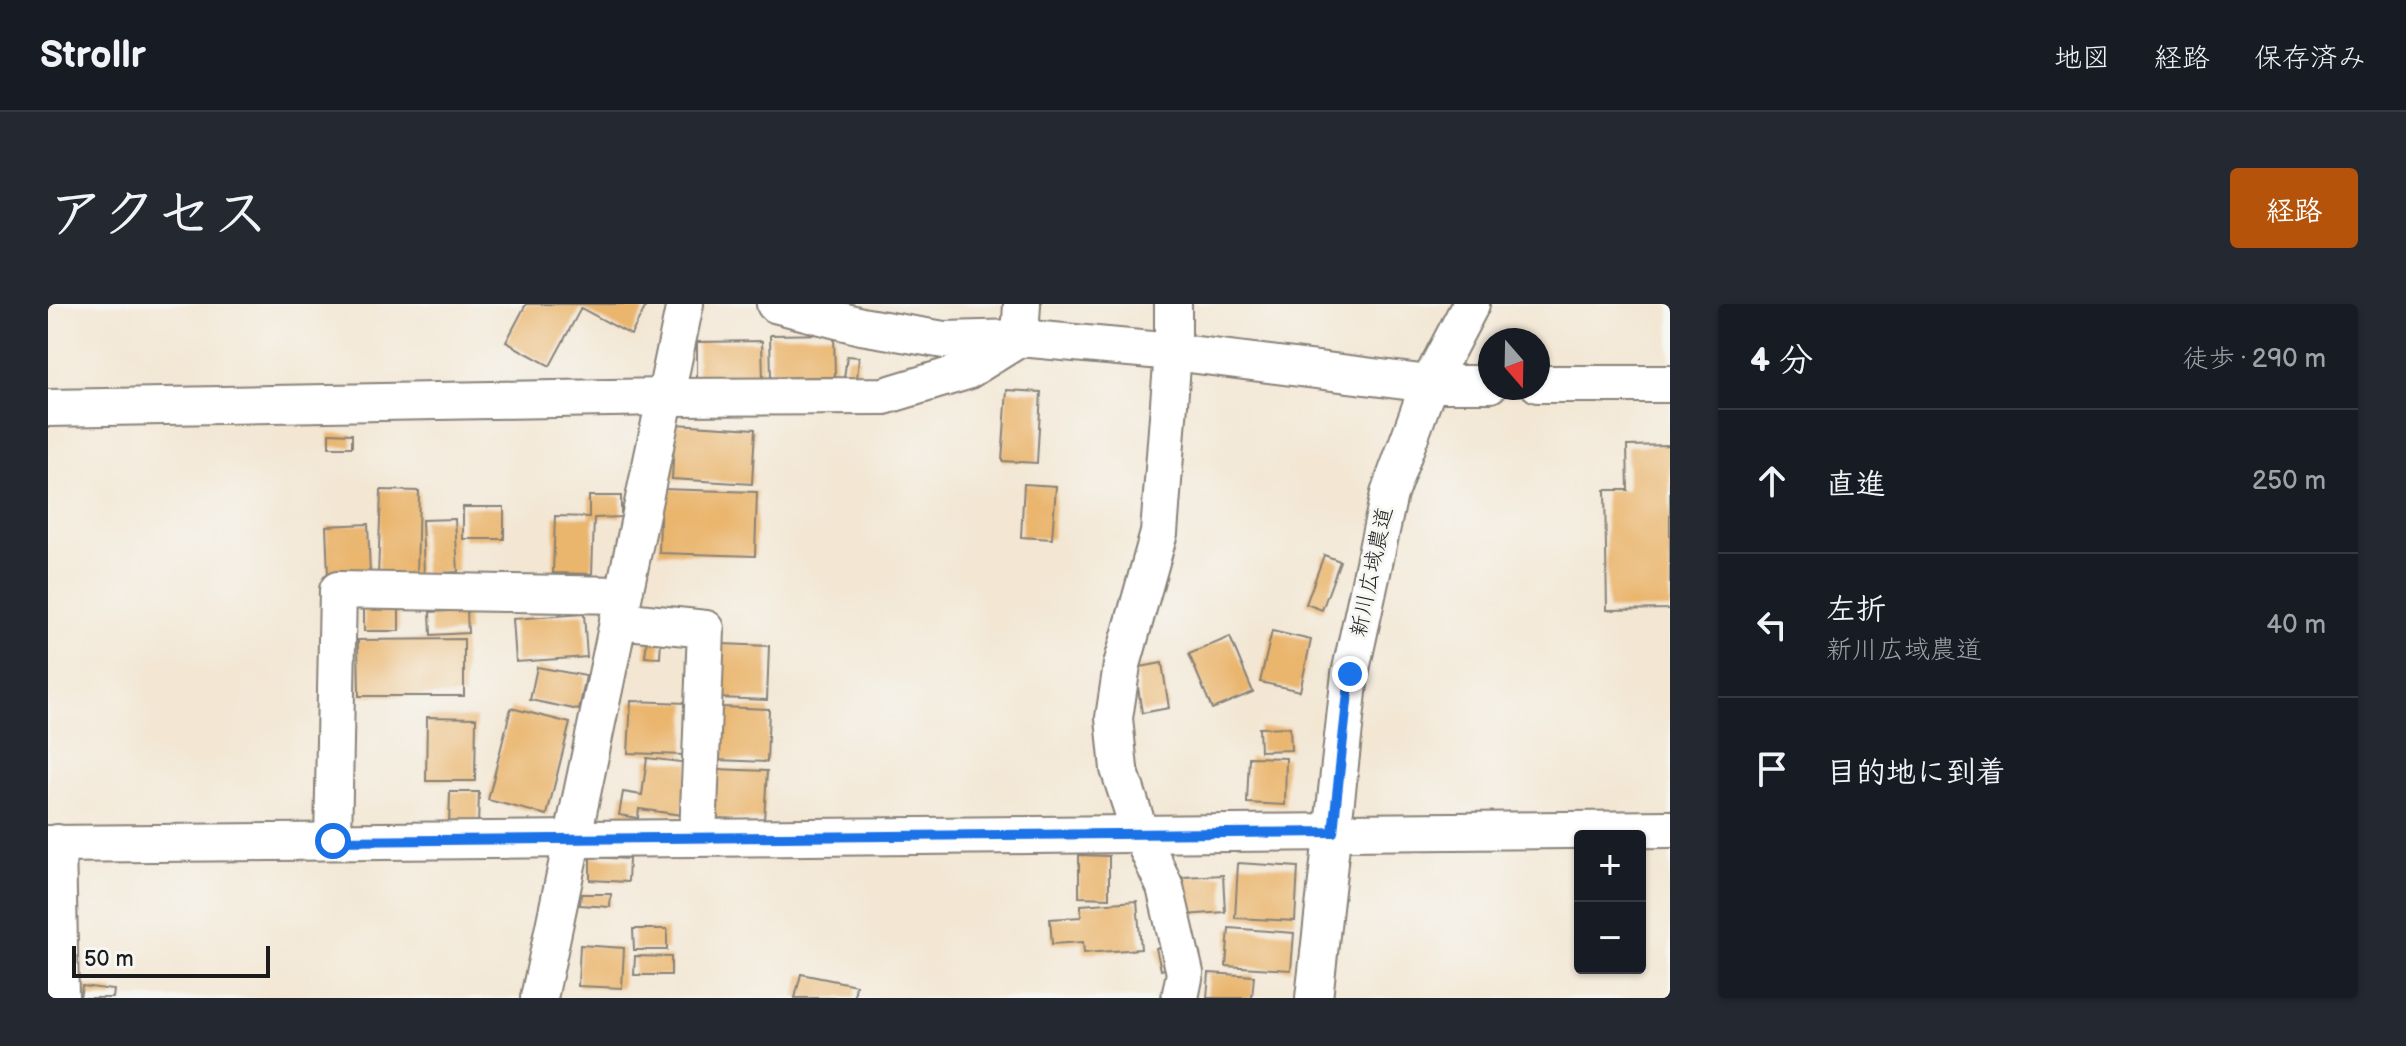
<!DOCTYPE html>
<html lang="ja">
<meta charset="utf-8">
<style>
:root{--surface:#171b24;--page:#242831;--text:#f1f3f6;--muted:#9ea1a6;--line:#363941;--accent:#b45309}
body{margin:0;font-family:"Balsamiq Sans","Klee One",sans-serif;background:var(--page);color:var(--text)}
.controls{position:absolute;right:24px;bottom:24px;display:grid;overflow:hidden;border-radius:8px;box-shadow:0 2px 6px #0004}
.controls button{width:72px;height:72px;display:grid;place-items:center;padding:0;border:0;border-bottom:2px solid var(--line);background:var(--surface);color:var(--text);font:40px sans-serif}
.compass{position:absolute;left:1430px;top:24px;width:72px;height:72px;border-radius:50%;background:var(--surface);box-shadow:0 2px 6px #0004;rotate:160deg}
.scale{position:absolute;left:24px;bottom:20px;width:198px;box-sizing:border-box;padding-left:8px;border:4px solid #1c1c1c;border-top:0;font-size:22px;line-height:28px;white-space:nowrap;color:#1c1c1c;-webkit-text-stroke:6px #f6f6f2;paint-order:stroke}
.stop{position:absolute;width:24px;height:24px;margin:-18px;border:6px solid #1a73e8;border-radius:50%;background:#fff}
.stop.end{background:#1a73e8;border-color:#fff;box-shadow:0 2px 8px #0008}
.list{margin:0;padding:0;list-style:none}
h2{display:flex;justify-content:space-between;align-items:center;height:104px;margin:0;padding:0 32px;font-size:34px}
h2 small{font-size:26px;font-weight:400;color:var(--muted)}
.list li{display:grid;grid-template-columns:52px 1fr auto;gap:24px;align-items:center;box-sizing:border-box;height:144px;padding:0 32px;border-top:2px solid var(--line)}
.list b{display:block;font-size:30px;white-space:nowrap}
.list p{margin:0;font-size:26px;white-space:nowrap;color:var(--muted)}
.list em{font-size:26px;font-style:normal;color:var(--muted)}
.icon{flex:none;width:44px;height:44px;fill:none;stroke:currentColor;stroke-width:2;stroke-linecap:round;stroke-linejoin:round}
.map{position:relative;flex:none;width:1622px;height:694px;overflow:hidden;border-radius:8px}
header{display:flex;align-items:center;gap:48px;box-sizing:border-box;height:112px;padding:0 40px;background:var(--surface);border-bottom:2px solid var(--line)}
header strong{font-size:38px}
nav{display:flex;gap:44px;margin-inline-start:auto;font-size:28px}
.intro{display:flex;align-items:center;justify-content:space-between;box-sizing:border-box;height:192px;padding:0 48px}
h1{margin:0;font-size:56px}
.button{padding:20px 36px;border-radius:8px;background:var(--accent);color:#fff;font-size:28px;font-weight:700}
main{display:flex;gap:48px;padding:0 48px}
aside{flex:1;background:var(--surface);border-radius:8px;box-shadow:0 2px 6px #0004}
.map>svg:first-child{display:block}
</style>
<header>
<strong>Strollr</strong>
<nav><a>地図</a><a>経路</a><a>保存済み</a></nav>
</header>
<div class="intro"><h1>アクセス</h1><a class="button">経路</a></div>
<main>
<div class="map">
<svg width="1622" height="694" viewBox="0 0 1622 694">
<rect width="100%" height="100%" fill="#f6f6f2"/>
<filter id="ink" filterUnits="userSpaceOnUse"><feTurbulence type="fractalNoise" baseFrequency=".0125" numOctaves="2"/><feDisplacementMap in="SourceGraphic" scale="16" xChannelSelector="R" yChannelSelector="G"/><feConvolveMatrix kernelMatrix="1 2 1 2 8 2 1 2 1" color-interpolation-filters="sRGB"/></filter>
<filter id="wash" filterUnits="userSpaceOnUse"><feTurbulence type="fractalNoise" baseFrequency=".006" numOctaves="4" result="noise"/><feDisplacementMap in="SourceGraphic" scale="32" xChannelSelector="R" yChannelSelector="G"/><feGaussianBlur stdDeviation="1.8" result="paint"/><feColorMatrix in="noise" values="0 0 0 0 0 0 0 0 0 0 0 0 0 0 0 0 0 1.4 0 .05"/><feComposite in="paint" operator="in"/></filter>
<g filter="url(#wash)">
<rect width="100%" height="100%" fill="#f3e7d4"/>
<g id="blocks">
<g fill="#eab56d">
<polygon points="478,0 599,0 583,31 533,4 502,62 458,38"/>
<polygon points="786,30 787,73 723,74 722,31"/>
<polygon points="714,37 715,77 649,78 649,38"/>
<polygon points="799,52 811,53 809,75 796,74"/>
<polygon points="959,86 993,88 989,159 954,157"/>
<polygon points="627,120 707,125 704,180 624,175"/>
<polygon points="281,129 304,130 304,143 281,143"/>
<polygon points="1622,141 1622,305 1559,306 1557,186 1580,186 1579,142"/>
<polygon points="976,180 1008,182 1004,235 973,233"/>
<polygon points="613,185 709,188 707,252 611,249"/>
<polygon points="333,186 371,187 369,274 330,273"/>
<polygon points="541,192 573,192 573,213 546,214 544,270 505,269 507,212 541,213"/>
<rect x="415" y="203" width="41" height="32"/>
<polygon points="407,215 410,268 376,270 374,216"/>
<polygon points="320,220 322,270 280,272 278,222"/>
<polygon points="1276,251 1292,257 1274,306 1258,300"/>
<rect x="316" y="305" width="35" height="22"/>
<polygon points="419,306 420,329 383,331 382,308"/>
<polygon points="536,310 539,353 468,358 465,315"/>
<polygon points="1224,327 1263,336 1252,387 1212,378"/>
<polygon points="1182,333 1205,388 1164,405 1141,350"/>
<polygon points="599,334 613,335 612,354 597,353"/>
<polygon points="416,335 416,392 311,392 310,336"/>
<polygon points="674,340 721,342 719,396 672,394"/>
<polygon points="1114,359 1121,404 1094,409 1087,364"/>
<polygon points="489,363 538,372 531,406 482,396"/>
<polygon points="583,397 639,399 636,451 580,449"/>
<polygon points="672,403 721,405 719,458 670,456"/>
<polygon points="463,404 522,419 499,511 440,496"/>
<polygon points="379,413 428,414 427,477 378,477"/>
<polygon points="1242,423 1243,446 1212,447 1211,424"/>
<polygon points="1201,453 1238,454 1237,501 1199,499"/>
<polygon points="599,454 641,459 634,511 591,505 590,514 571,511 575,488 594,491"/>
<polygon points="667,465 719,467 716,516 665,514"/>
<polygon points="402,488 431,488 430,524 401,523"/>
<polygon points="1031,551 1061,552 1061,594 1031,593"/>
<polygon points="542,553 581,555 580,578 542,576"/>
<polygon points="1190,559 1250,563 1247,617 1187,614"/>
<polygon points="1175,571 1177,608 1137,611 1135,573"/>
<polygon points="533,590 563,590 562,603 532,601"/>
<polygon points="1089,597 1093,645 1036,649 1035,638 1004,640 1002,615 1033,613 1033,601"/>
<polygon points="1181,624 1246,629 1243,666 1178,662"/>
<polygon points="585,625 619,625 619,646 586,646"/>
<polygon points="532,641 576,644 574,684 530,682"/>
<polygon points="1115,643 1120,664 1113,666 1108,644"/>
<polygon points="587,652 623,653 623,671 586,671"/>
<polygon points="1161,669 1206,672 1204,694 1159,694"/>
<polygon points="753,670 808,681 806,694 747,694"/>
<polygon points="34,682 66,686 65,694 32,694"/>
</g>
</g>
</g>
<g filter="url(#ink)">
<use href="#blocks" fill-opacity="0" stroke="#888278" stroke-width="2"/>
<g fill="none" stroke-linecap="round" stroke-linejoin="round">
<defs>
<g id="minor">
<polyline points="727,0 813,22 896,36 972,34 1125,48 1381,80 1442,80"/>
<polyline points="1125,0 1125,48 1111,229 1074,361 1066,414 1071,465 1092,529 1117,583 1137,669 1132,694"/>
<polyline points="1490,80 1622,80"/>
<polyline points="0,104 618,93 836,92 919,67 972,34 974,0"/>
<polyline points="570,316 658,325 650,533"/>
<polyline points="285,537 290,286 575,291"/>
<polyline points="9,539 12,694"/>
<polyline points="0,540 1622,525"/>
<polyline points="491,694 637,0"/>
<polyline points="1266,694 1302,370 1341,190 1381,80 1423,0"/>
</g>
</defs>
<use href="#minor" stroke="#888278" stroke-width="40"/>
<use href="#minor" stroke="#fff" stroke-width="36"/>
</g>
</g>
<g fill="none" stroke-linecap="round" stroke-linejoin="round" filter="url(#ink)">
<polyline stroke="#1a73e8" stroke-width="10" points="285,537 1285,528 1302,370"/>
</g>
<g text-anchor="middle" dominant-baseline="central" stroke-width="6" stroke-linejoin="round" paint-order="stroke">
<g font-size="22" fill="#1c1c1c" stroke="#f6f6f2">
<text transform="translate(1324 268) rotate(-78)">新川広域農道</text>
</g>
</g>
</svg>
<div class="controls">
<button>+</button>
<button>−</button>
</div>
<svg class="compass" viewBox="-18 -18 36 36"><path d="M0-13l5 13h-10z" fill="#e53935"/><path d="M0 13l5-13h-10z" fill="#9ea1a6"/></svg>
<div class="scale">50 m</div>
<div class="stop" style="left:285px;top:537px"></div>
<div class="stop end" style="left:1302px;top:370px"></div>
</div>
<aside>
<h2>4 分<small>徒歩 · 290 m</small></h2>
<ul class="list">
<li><svg class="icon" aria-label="ahead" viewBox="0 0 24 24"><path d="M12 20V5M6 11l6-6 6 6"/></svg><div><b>直進</b></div><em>250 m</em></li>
<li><svg class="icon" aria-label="left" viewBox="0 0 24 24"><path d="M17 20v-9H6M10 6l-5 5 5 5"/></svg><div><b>左折</b><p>新川広域農道</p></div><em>40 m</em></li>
<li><svg class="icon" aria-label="arrive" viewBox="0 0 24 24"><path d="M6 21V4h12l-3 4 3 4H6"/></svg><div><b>目的地に到着</b></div></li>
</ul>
</aside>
</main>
